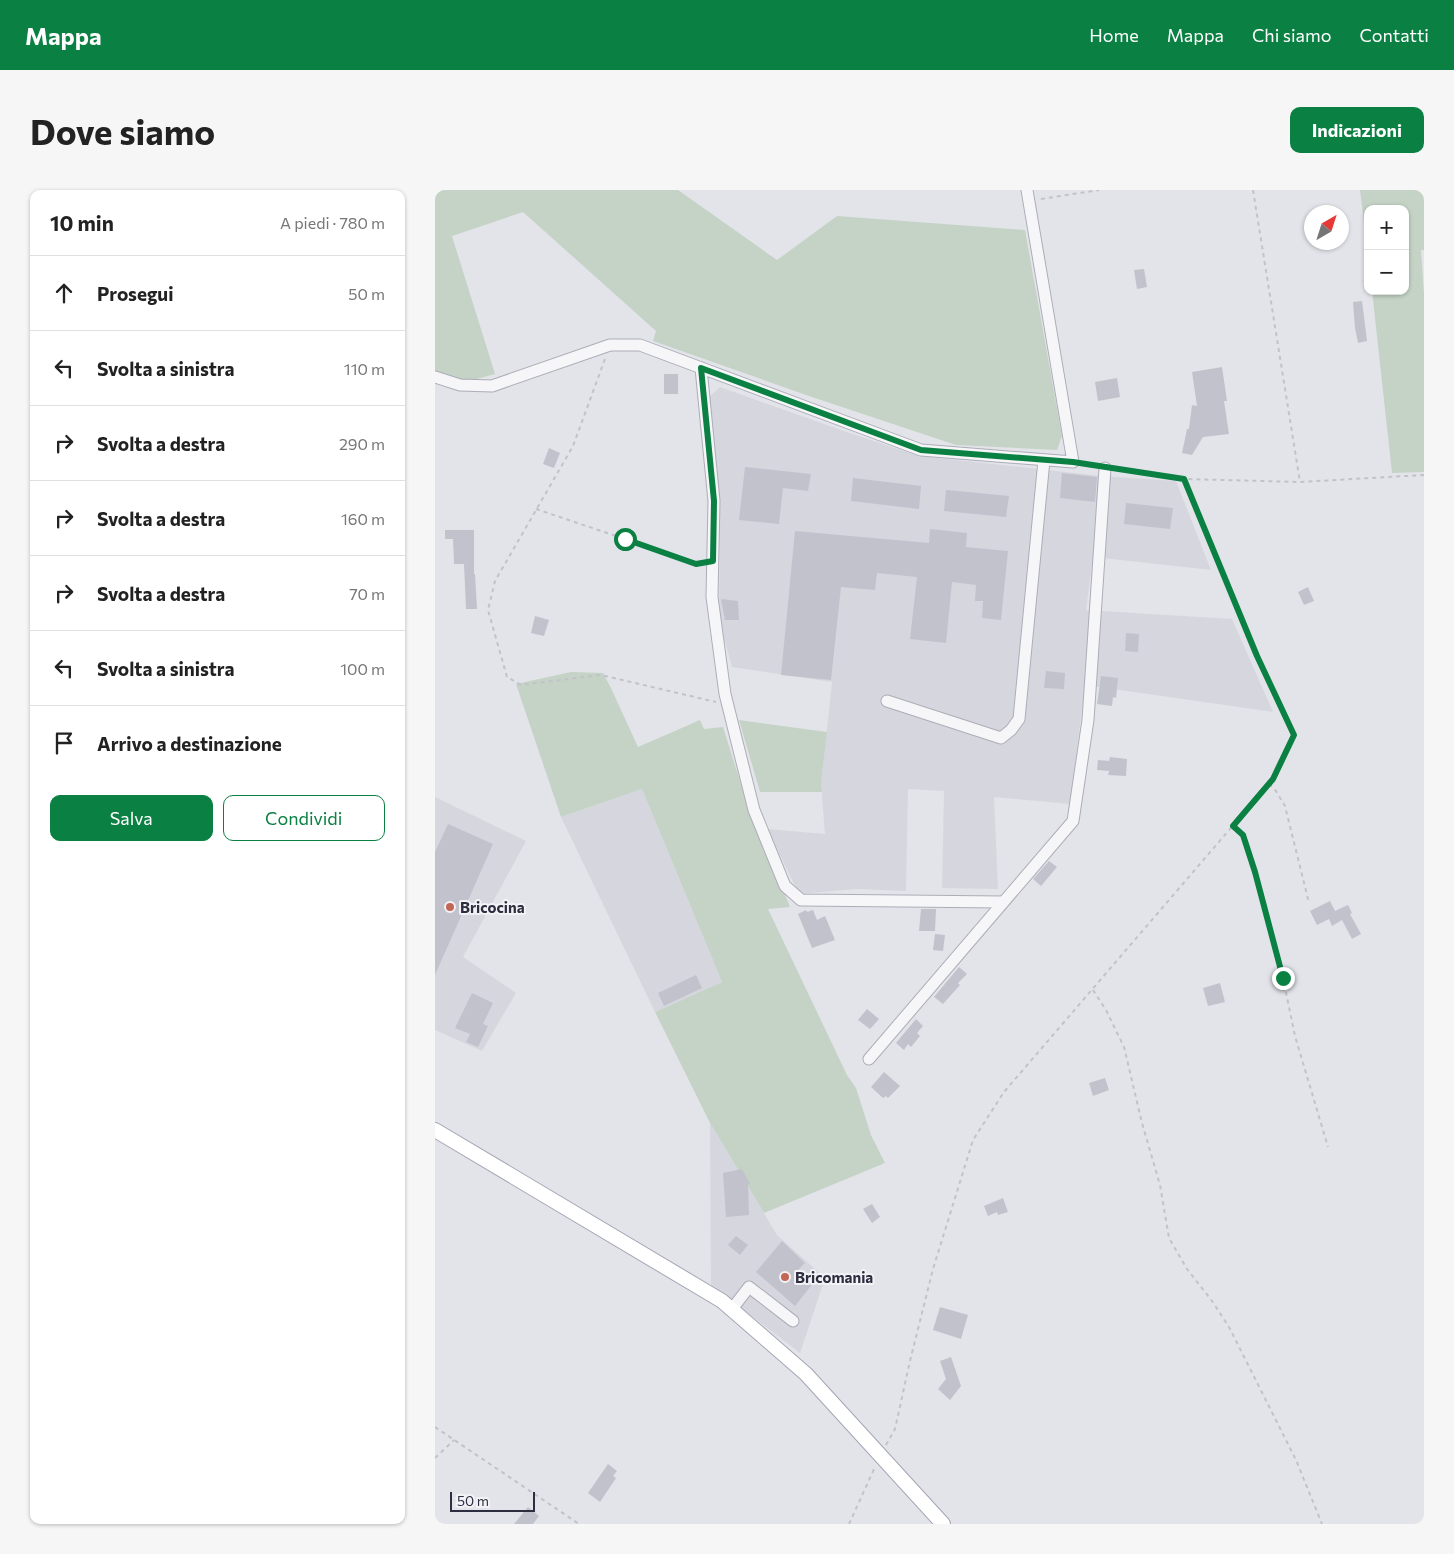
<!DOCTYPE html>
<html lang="it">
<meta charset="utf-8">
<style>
:root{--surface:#fff;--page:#f6f6f6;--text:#222;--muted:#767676;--line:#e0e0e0;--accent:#0b8043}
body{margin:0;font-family:Commissioner,sans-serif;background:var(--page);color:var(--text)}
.controls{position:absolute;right:15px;top:15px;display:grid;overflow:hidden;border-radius:10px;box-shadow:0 1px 4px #0004}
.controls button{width:45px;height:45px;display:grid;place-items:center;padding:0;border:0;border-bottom:1px solid var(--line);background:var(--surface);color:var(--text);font:25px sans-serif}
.compass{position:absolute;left:869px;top:15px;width:45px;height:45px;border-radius:50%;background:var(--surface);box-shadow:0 1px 4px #0004;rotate:39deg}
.scale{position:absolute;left:15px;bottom:12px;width:85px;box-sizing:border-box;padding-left:5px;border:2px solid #2d2e40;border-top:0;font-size:14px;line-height:18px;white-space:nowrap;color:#2d2e40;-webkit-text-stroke:4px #f3f3f7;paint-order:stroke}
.stop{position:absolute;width:15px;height:15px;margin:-11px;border:4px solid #0b8043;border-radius:50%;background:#fff}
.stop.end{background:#0b8043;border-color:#fff;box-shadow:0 1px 5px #0008}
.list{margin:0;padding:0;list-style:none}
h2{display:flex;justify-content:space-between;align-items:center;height:65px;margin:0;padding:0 20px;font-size:21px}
h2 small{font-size:16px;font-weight:400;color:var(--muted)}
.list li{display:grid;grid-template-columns:32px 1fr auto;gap:15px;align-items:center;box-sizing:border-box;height:75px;padding:0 20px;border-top:1px solid var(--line)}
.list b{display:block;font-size:19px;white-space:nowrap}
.list em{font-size:16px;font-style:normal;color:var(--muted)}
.actions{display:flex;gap:10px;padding:15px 20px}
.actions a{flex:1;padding:11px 0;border:1px solid var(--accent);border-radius:10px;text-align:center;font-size:18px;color:var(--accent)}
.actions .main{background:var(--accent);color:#fff}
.icon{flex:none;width:28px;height:28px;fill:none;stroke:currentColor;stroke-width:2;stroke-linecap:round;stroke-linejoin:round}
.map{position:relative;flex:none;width:989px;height:1334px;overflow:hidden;border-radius:10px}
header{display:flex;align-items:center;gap:30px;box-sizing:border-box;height:70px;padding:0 25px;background:var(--accent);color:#fff}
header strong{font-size:24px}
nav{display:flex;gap:28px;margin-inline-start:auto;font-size:18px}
.intro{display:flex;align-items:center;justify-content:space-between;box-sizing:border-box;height:120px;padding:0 30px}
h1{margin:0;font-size:35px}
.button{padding:12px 22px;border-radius:10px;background:var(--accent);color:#fff;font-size:18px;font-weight:700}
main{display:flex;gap:30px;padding:0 30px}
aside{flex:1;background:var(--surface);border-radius:10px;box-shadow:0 1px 4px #0004}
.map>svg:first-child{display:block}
</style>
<header>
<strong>Mappa</strong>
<nav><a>Home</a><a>Mappa</a><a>Chi siamo</a><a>Contatti</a></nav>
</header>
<div class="intro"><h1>Dove siamo</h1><a class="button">Indicazioni</a></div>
<main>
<aside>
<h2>10 min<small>A piedi · 780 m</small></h2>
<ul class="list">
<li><svg class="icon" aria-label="ahead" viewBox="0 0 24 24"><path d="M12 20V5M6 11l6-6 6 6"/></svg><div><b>Prosegui</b></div><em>50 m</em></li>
<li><svg class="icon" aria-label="left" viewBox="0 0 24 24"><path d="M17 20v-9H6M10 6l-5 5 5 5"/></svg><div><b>Svolta a sinistra</b></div><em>110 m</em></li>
<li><svg class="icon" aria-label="right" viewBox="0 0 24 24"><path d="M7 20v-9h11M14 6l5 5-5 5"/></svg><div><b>Svolta a destra</b></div><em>290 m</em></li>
<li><svg class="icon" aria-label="right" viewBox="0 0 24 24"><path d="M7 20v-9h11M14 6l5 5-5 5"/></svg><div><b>Svolta a destra</b></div><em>160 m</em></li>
<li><svg class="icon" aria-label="right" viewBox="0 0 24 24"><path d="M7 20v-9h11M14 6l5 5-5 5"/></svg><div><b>Svolta a destra</b></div><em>70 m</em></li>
<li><svg class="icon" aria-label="left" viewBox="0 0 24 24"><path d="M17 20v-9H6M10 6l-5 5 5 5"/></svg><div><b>Svolta a sinistra</b></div><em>100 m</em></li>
<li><svg class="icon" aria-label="arrive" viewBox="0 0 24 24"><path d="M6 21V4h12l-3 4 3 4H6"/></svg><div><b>Arrivo a destinazione</b></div></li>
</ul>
<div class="actions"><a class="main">Salva</a><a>Condividi</a></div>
</aside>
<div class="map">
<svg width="989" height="1334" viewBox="0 0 989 1334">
<rect width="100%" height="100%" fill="#e3e4ea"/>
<g fill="#d6d6df">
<polygon points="285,197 406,240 484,266 667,286 741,291 776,380 658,367 651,420 797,429 838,522 650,495 635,614 559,607 563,699 507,698 509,601 473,599 471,701 422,699 364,704 332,639 390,644 386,594 397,492 297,477 284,430 285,350 270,211"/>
<polygon points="207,599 287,792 220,822 126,627"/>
<polygon points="0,607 91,651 28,767 81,803 47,861 0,840"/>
<polygon points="275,933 342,1045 390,1088 365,1163 276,1095"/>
</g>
<g fill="#c5d3c6">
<polygon points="0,0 243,0 342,70 402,26 590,40 627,246 622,260 521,255 377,207 218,151 221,141 88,22 17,46 60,184 31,192 0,182"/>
<polygon points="925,0 989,0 989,60 986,60 989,104 989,282 957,283 937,101 970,101 970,19 933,19 933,65"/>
<polygon points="136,482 168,483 176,498 203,557 265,530 269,539 288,537 310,607 355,717 333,719 412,885 421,898 436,945 450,973 329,1023 275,933 220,822 287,792 207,599 126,627 81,494"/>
<polygon points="304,530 392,542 386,594 387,602 325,602"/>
</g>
<g fill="#c1c2cc">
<polygon points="709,79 712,97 702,99 699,80"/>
<polygon points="927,111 932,151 923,153 920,138 918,112"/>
<polygon points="787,177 792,211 789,211 794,244 768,247 757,265 747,263 752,239 754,239 757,215 762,216 757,182"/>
<rect x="229" y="184" width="14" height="20"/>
<polygon points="682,188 685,207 663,211 660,192"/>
<polygon points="114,258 125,263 119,278 108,274"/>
<polygon points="310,277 376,284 373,301 348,298 344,334 304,330"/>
<polygon points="627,283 662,287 660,312 625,308"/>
<polygon points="418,288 486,296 484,319 416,311"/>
<polygon points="511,300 574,306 571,327 509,321"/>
<polygon points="691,313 738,318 735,339 689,334"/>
<polygon points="495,339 532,343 531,357 573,361 566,430 547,428 548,411 540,411 541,395 517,392 511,453 475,449 482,387 442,383 440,400 406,397 396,490 346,485 360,341 494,353"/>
<polygon points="10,340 39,340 39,384 40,384 42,419 31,419 29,374 19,374 18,349 10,349"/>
<polygon points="873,397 879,411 869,415 863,402"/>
<polygon points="286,409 303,411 304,430 290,430"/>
<polygon points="100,426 114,430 109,446 96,443"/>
<polygon points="691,443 704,444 703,462 690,461"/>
<polygon points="611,481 630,483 629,499 609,498"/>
<polygon points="666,486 683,488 681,508 678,507 677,516 662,514"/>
<polygon points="675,567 692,569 691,586 673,585 674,581 662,580 663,570 674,571"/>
<polygon points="13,634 58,654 0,785 0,662"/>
<polygon points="614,671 622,677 606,696 598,689"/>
<polygon points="895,711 900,721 913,715 917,723 915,724 926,744 917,749 907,730 897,736 894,729 882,735 875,721"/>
<polygon points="486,719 501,719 500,741 484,741"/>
<polygon points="371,720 372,722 378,720 382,730 390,726 400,750 377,758 363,724"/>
<polygon points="500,744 510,745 508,761 498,760"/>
<polygon points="524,777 532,784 523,793 525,795 508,814 499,807"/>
<polygon points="261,785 267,798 229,816 223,803"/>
<polygon points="785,793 790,812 773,816 768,798"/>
<polygon points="37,803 58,813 48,834 53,836 43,857 31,852 35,844 20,838"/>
<polygon points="432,819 444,829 435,839 423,830"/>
<polygon points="481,829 488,836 482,843 485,846 476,857 473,854 469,860 461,853"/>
<polygon points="449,882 465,896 453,908 451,906 448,908 436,897"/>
<polygon points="670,888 674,900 658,906 654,893"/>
<polygon points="307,979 315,994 313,994 314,1025 291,1027 288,983"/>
<polygon points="568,1008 573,1022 563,1025 562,1022 553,1026 549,1016"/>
<polygon points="437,1014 445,1027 437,1033 428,1019"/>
<polygon points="301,1046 313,1055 305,1065 293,1055"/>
<polygon points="347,1051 370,1073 363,1080 379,1092 360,1116 321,1082"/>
<polygon points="505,1117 533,1125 526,1149 498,1140"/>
<polygon points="516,1167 526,1196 515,1210 503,1199 511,1189 505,1171"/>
<polygon points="173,1274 182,1281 178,1286 181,1288 165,1312 153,1303"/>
<polygon points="93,1317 104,1326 98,1334 79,1334"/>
</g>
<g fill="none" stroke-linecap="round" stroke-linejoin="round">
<defs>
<g id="minor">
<polyline points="266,178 279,311 277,407 290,504 319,620 350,696 366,710 568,712"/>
<polyline points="0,187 25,195 57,196 175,155 205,155 486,260 638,272 592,0"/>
<polyline points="452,511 566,548 576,540 584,529 609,270"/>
<polyline points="434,869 638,631 653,530 670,278"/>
<polyline points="297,1119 314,1097 358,1131"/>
</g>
<polyline id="major" points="0,940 287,1111 371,1184 508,1334"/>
</defs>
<use href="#minor" stroke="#acadb7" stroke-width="13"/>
<use href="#major" stroke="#a4a5b4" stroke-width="16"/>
<g stroke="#c2c2c8" stroke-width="2" stroke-dasharray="4 4" stroke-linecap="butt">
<polyline points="818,0 865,292"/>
<polyline points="606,9 664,0"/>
<polyline points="170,169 138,256 60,391 53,420 72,487 86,495 166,485 281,512"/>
<polyline points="648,274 660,276"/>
<polyline points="682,280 749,289 865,292 989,285"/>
<polyline points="101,319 190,349 261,375 267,373"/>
<polyline points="834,594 841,601 850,616 874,713"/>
<polyline points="798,636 808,645 820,682 848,788 860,846 893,957"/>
<polyline points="658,800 671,820 689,857 707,933 725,995 734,1048 752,1079 777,1111 794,1137 861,1270 887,1334"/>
<polyline points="0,1237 144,1334"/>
<polyline points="451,1255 460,1239 475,1171 498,1079 538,950 569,902 838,589 859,545 822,466 749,289"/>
<polyline points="0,1268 19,1250"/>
<polyline points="414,1334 440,1277"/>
</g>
<use href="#minor" stroke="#f6f6f8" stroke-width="11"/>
<use href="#major" stroke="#fff" stroke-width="14"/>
</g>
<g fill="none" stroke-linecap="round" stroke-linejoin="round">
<polyline stroke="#0b8043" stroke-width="6" points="190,349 261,374 278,371 279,311 266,178 486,260 638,272 749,289 822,466 859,545 838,589 798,636 808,645 820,682 848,788"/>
</g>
<g fill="#c26656" stroke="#f3f3f7" stroke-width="2">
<circle cx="15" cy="717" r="5"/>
<circle cx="350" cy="1087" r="5"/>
</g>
<g text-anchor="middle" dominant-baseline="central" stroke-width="4" stroke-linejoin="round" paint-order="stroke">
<g font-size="15" font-weight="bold" fill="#2d2e40" stroke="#f3f3f7" text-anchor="start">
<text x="25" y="717">Bricocina</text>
<text x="360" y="1087">Bricomania</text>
</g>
</g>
</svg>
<div class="controls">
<button>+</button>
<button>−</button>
</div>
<svg class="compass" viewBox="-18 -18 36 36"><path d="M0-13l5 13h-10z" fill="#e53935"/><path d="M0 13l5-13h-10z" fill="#767676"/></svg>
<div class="scale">50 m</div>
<div class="stop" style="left:190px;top:349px"></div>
<div class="stop end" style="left:848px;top:788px"></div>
</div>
</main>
